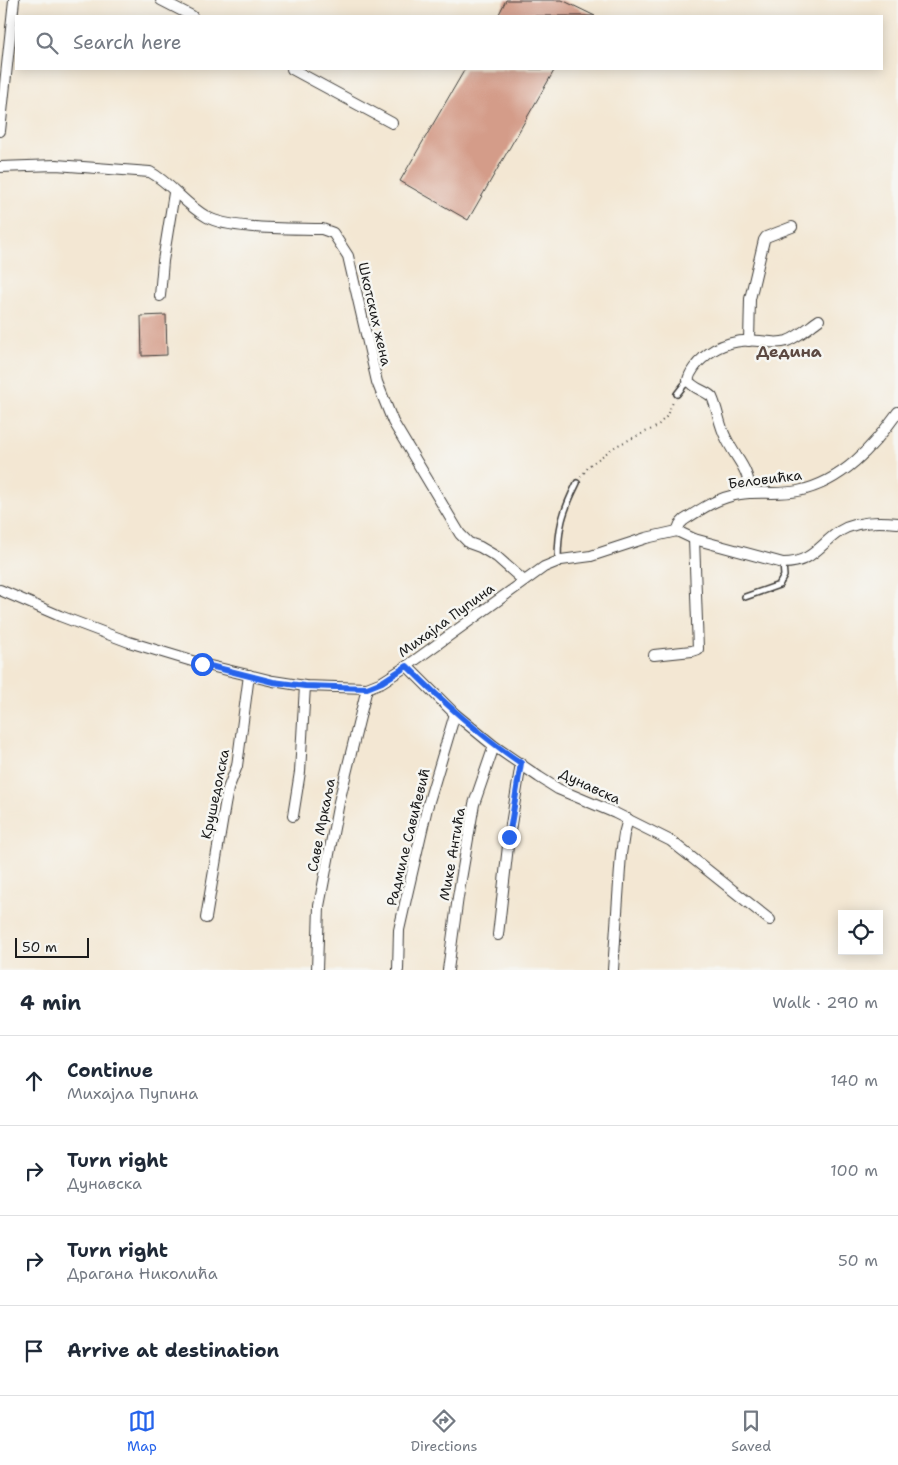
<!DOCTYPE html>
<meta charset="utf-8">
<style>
:root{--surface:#fff;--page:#f2f2f3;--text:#1f2937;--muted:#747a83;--line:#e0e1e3;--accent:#2563eb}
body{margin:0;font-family:"Shantell Sans",sans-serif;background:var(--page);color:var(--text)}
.controls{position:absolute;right:15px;bottom:15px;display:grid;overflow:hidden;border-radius:0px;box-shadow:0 2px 12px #0003}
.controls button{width:45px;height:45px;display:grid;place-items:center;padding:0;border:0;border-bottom:1px solid var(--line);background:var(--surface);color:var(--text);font:25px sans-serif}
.scale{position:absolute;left:15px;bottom:12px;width:74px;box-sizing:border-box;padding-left:5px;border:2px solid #1c1c1c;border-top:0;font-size:14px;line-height:18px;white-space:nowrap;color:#1c1c1c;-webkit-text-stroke:4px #f6f6f2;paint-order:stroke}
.stop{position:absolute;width:15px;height:15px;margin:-11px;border:4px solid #2563eb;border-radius:50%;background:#fff}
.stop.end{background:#2563eb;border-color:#fff;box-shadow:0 1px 5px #0008}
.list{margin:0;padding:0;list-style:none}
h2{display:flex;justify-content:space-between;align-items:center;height:65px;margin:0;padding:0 20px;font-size:21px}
h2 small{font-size:16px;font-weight:400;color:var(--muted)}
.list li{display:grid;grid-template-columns:32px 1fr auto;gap:15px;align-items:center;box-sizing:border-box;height:90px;padding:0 20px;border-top:1px solid var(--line)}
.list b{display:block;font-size:19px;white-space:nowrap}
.list p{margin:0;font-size:16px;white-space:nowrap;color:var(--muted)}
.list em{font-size:16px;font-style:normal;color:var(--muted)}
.icon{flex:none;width:28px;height:28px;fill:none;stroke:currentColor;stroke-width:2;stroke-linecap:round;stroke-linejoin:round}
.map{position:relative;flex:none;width:898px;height:970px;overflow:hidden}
.search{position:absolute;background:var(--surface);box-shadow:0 2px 12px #0003;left:15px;right:15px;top:15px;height:55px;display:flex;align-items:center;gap:12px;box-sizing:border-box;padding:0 18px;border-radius:0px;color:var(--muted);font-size:19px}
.sheet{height:425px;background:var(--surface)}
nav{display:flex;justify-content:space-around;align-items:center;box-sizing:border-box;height:70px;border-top:1px solid var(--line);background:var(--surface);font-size:14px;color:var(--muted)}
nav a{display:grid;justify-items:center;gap:2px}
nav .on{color:var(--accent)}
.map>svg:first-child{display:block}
</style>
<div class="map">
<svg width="898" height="970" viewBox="0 0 898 970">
<rect width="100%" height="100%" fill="#f6f6f2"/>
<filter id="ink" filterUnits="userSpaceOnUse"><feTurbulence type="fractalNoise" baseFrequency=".02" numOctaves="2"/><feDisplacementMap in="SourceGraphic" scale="10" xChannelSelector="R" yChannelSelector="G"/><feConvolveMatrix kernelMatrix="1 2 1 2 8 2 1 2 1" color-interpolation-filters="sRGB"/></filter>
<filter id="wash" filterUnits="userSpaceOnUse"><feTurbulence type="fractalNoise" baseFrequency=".0096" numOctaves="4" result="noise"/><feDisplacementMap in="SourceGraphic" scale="20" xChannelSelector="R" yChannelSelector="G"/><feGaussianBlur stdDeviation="1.12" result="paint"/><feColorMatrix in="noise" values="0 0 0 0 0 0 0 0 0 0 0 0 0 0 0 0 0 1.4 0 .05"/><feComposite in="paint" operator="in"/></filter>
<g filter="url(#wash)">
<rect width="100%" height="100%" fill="#f3e7d3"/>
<g id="blocks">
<g fill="#d49c89">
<polygon points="506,0 562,0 595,16 498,16"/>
<polygon points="465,69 555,69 468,220 400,181"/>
<polygon points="166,315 167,355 142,356 141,316"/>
</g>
</g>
</g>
<g filter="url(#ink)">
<use href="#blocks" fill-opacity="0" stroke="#3c3a37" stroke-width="1"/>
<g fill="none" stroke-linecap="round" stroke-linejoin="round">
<defs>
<g id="service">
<polyline points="677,394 684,385 689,382"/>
<path d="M 558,561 C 558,528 562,513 577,483"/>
<polyline points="745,597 779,585 784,576 783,563"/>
</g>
<g id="minor">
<polyline points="161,0 192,16"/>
<polyline points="292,69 392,123"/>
<polyline points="0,131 14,0"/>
<path d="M 0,167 L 56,165 L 150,172 C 171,183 185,205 207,217 C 230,230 294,228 322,229 L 333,233 L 348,256 L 377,382 L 393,422 L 460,534 L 469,543 L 480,547 L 497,557 L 524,581"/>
<polyline points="160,296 163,261 174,193"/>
<polyline points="749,341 750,299 764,240 766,237 792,227"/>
<path d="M 751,493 C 747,465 737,461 726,438 C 719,425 718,410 712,397 C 705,390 693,389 688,380 C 690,372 697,363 703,358 C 718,344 739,339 760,341 C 769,342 778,344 787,341 C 798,337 809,327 819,320"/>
<path d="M 677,531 L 680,524 L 684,520 C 701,509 719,497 740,494 C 759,491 779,495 798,491 C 842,482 873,447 898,412"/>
<path d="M 0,590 L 60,616 L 129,642 L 202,664 L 273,681 L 305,686 L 367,688 L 382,682 L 407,666 L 544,567 L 561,560 L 591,556 L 646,538 L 677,531 L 694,539 L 783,563 C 812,563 819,545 840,531 C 856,521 880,521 898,523"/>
<polyline points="654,655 692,651 698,649 694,539"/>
<polyline points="407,666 455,714 494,746 539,777 558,789 615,813 671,841 770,920"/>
<polyline points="293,816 300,772 305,686"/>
<polyline points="206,918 225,805 228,789 237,766 249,675"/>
<polyline points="498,935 509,837 521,763"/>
<polyline points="317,970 319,906 339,802 367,688"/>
<polyline points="398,970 399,930 406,899 427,808 455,714"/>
<polyline points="448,970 458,897 474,804 494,746"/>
<polyline points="613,970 621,854 624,834 628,819"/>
</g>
</defs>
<use href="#service" stroke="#3c3a37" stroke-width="8"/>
<use href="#minor" stroke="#3c3a37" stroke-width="12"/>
<polyline stroke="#3c3a37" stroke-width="2" stroke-dasharray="1 4" stroke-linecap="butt" points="581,477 590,465 616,446 656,427 666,417 674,400"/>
<use href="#service" stroke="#fff" stroke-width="5"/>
<use href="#minor" stroke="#fff" stroke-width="10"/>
</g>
</g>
<g fill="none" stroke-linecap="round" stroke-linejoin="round" filter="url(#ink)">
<path stroke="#2563eb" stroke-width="6" d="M 202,664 L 273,682 L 305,686 L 367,688 L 382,682 L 407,666 C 443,702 479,735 521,763 L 509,837"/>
</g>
<g text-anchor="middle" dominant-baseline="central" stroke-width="5" stroke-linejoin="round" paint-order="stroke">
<g font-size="14" fill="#1c1c1c" stroke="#f6f6f2">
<text transform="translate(375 314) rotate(77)">Шкотских жена</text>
<text transform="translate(765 479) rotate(-7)">Беловићка</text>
<text transform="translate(446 620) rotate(-36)">Михајла Пупина</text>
<text transform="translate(590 786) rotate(25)">Дунавска</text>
<text transform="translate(215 794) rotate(-78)">Крушедолска</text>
<text transform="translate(321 825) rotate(-79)">Саве Мркаља</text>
<text transform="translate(408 837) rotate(-76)">Радмиле Савићевић</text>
<text transform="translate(452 854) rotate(-80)">Мике Антића</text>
</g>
<g font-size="16" font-weight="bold" fill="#5c4942" stroke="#f6f6f2">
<text x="789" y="351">Дедина</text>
</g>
</g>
</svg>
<div class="controls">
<button><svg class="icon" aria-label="locate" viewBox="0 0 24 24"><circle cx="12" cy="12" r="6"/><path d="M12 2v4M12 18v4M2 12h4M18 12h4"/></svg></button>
</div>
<div class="scale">50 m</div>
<div class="stop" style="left:202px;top:664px"></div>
<div class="stop end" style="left:509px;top:837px"></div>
<div class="search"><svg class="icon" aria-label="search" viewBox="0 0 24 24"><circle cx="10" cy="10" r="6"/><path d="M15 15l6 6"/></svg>Search here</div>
</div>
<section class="sheet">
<h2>4 min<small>Walk · 290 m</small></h2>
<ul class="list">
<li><svg class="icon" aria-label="ahead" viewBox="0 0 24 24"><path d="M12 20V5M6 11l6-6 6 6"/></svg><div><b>Continue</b><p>Михајла Пупина</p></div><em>140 m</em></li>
<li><svg class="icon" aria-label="right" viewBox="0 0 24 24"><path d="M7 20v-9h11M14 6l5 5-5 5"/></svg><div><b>Turn right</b><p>Дунавска</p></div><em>100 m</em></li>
<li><svg class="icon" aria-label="right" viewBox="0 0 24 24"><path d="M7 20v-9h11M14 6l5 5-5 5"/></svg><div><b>Turn right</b><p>Драгана Николића</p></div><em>50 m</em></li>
<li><svg class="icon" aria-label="arrive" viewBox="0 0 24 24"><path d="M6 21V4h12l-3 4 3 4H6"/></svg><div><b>Arrive at destination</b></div></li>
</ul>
</section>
<nav>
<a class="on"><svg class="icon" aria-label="map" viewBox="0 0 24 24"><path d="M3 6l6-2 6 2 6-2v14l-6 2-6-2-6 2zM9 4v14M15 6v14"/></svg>Map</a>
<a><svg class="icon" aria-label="directions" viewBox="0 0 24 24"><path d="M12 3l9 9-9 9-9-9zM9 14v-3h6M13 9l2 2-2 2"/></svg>Directions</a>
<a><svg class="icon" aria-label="saved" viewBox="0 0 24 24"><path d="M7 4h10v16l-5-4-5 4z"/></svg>Saved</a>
</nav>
